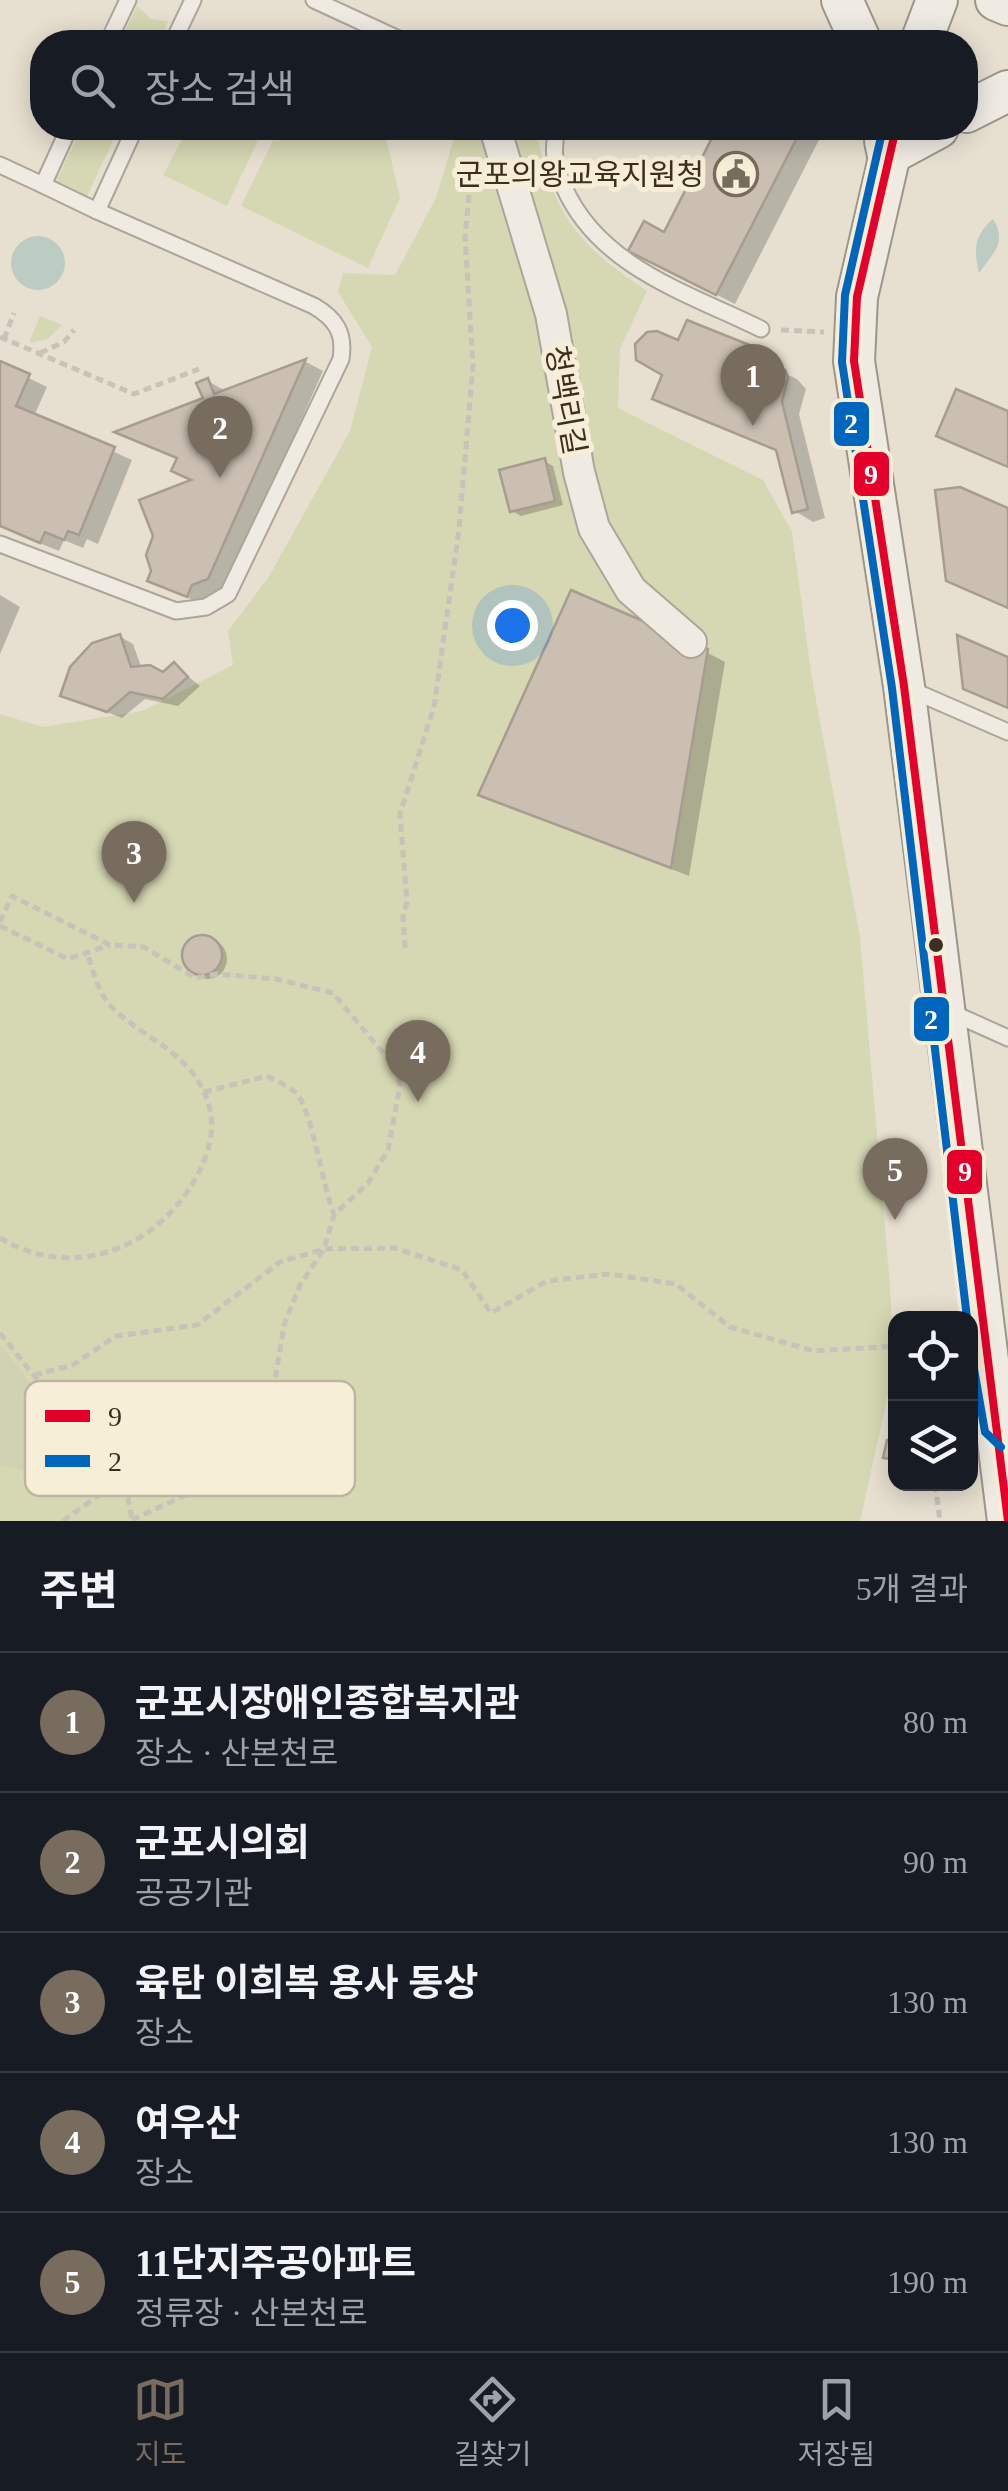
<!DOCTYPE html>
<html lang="ko">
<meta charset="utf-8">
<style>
:root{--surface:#171b24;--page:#242831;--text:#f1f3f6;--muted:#9ea1a6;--line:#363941;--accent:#786c5e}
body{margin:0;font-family:"Times New Roman","Noto Sans KR",serif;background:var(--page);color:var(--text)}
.controls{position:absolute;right:30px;bottom:30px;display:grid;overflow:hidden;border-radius:20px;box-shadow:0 5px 25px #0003}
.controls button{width:90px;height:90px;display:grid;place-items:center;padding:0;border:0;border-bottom:2px solid var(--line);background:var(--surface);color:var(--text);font:50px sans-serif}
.you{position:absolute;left:512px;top:625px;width:35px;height:35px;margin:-25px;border:8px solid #fff;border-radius:50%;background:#1a73e8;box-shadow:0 0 0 15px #1a73e833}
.badge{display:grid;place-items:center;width:65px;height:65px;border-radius:50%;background:var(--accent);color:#fff;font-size:32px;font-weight:700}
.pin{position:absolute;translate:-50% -82px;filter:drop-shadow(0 2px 5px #0008)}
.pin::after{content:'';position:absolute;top:52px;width:35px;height:30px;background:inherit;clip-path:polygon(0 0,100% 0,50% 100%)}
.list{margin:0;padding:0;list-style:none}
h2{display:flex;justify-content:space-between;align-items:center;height:130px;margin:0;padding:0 40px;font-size:42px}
h2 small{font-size:32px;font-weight:400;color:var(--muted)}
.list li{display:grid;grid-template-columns:65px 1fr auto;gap:30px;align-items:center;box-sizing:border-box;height:140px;padding:0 40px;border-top:2px solid var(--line)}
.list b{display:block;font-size:38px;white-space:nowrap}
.list p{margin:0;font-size:32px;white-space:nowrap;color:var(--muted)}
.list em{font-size:32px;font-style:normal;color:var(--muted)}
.icon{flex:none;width:55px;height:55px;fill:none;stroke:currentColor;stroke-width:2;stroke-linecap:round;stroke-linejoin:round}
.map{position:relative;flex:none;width:1008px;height:1521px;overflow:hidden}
.search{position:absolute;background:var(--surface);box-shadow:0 5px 25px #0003;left:30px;right:30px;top:30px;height:110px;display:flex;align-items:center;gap:25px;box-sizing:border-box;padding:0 35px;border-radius:40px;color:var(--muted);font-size:38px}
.sheet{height:830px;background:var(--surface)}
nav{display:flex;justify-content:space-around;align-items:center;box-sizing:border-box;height:140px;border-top:2px solid var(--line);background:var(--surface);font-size:28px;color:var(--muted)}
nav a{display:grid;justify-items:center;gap:5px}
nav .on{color:var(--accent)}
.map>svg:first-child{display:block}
</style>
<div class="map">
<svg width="1008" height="1521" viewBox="0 0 1008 1521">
<rect width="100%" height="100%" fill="#e7e0d1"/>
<g fill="#d6d7b3">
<polygon points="137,6 151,19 168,21 159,42 120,42"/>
<polygon points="81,128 119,128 86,198 55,184"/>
<polygon points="188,128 264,128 227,206 163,175"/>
<polygon points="279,128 384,128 400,198 368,268 241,206"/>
<path d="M 457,128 L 536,128 C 552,213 575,243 647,291 L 620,349 L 618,408 L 763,480 L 792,532 L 811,673 L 860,937 L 890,1286 L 894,1368 L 860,1521 L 0,1521 L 0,714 L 43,727 L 142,711 L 233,665 L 228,631 L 268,578 L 350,431 L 372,347 L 338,292 L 343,273 L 395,275 L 436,198 Z"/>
<polygon points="40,316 62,325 48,339 29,343"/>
</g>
<polygon fill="#d1d1b3" points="0,1345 89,1458 92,1471 82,1482 0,1465"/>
<g fill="#bcccc2">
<path d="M 993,219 C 1008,243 992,254 979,273 C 974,251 973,236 993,219 Z"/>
<circle cx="38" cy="263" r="27"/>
</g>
<g fill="#0003">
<polygon points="720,128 811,128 822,134 735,304 650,261"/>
<polygon points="680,343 756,350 774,361 771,368 797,379 806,389 799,414 825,518 813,522 795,511 779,452 655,398 664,377 645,366 637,351"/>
<polygon points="306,362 323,371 226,589 210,595 206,606 150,580 194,482 179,460 120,432 206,399 208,381 227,392"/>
<polygon points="0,364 47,387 34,416 132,460 98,544 87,539 83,548 64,540 59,551 0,527"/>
<polygon points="544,461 553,466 563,505 521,516 512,511"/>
<polygon points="0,595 20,607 0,654"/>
<polygon points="119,636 133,644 142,669 163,675 174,665 200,686 178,706 145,699 122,718 63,695"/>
<polygon points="706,652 725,662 689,876 481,794"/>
<circle cx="207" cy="959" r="20"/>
</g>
<g fill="#cbbfb2" stroke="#a89c90" stroke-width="2.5">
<polygon points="717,128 802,128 716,295 628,251 644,221 664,232"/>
<polygon points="687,320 757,348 748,369 755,372 769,364 785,370 788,377 782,402 808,509 792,513 776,450 652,399 662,375 636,360 635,344 647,332 657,331 678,340"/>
<polygon points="306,359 208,579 192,585 187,597 147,581 151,571 146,555 153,536 139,500 191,480 171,471 177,458 114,432 203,398 196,383 208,378 214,394"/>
<polygon points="0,361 30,374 16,406 115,447 79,535 68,531 64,540 45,532 40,543 0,526"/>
<polygon points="956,389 1008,411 1008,467 936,436"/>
<polygon points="545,458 555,501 510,512 499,470"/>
<polygon points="960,487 1008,508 1008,608 946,581 935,490"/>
<polygon points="571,590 708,649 671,868 478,795"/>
<polygon points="120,634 131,667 150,665 163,672 174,662 188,677 163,699 130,692 107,712 60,696 70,667 92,643"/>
<polygon points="957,635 1008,657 1008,708 963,689"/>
<circle cx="202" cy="955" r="20"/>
<polygon points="887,1440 896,1441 896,1460 883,1458"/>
</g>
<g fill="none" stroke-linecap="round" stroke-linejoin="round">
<defs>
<g id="lane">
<polyline points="314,0 405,42"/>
<polyline points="108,42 128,0"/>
<polyline points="173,42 193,0"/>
<polyline points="69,128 43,185 97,211 135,128"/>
<path d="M 558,128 C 551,150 555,165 564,187 C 599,267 688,293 761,329"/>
<polyline points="0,165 43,185"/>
<path d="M 0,544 L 176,611 L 206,607 L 228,594 L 341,359 C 345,333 336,319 314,306 L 97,211"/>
<polyline points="907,688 1008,732"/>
<polyline points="948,1011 1008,1038"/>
</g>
<polyline id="street" points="495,128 551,314 579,472 594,528 631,590 691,642"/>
<g id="secondary">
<polyline points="842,0 861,42"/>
<polyline points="996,0 1008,5"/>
<polyline points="921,42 937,0"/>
<polyline points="966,112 1008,91"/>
<polyline points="896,128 857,297 854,361 904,686 1008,1521"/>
<polyline points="885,141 888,155 938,128"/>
</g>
</defs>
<use href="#lane" stroke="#ada599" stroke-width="19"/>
<use href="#street" stroke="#ada599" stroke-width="34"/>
<use href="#secondary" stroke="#9c958a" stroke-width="44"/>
<g stroke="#c8c2b9" stroke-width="5" stroke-dasharray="8 5" stroke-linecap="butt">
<polyline points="196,36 212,42"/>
<polyline points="781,330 824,332"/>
<polyline points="0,337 134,394 199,369"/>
<polyline points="4,339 14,313"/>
<polyline points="40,353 64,342 74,330"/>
<polyline points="0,922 12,896 110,945 144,947 195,978 217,974 276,979 333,993 395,1067 400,1086 388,1150 368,1183 334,1215 324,1249 300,1285 284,1325 272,1398 277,1425"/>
<polyline points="0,926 68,959 110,945"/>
<polyline points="405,948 403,916 407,902 400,814 434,707 459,529 473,365 465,237 473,151"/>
<path d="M 204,1092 L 267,1076 C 276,1081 287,1085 295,1092 C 312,1107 322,1186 334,1214"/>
<path d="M 0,1238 C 75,1283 161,1247 199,1172 C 212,1146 217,1120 204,1092 C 183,1047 140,1038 109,1004 C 98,991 93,971 88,955"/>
<polyline points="0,1333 118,1481 128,1498 132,1520"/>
<polyline points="34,1375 73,1365 116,1336 197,1325 280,1262 324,1249 395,1248 462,1270 491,1313 547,1281 609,1274 676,1284 730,1327 814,1351 896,1346"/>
<polyline points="935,1484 940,1521"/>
<polyline points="132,1520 278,1452"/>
<polyline points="63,1521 118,1481"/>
</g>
<use href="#lane" stroke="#efebe3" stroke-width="15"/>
<use href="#street" stroke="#efebe3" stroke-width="30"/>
<use href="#secondary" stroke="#efebe3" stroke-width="40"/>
<defs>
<polyline id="bus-1" points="896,128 857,297 854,361 904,686 1008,1521"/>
<g id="bus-2">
<polyline points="883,128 845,295 842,362 892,688 967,1318"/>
<polyline points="970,1346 985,1432 1001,1447"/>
</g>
</defs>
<use href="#bus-1" stroke="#f7eed8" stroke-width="15"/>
<use href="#bus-2" stroke="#f7eed8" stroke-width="15"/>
<use href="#bus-1" stroke="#e4002b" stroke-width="8"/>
<use href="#bus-2" stroke="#0065bd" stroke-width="8"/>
</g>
<defs>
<symbol id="civic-ring" viewBox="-11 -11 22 22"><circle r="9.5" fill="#f7eed8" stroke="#786c5e" stroke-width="1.5"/><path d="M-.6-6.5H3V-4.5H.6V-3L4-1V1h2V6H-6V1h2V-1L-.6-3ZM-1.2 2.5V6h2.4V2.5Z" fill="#786c5e"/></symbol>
</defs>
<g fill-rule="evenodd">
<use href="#civic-ring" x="711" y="149" width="50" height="50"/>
</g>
<circle fill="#3d2e20" stroke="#f7eed8" stroke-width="4" cx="936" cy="945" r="9"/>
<g text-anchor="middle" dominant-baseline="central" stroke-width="10" stroke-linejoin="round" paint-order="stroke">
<g font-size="30" fill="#3d2e20" stroke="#f7eed8" text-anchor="end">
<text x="704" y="174">군포의왕교육지원청</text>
</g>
<g font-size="30" fill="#3d2e20" stroke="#f7eed8">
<text transform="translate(566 400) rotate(80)">청백리길</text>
</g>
</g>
<rect x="25" y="1381" width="330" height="115" rx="15" fill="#f7eed8" stroke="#bfb4a1" stroke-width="2.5"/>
<rect x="45" y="1410" width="45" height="12" fill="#e4002b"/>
<rect x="45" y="1455" width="45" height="12" fill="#0065bd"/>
<g font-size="28" fill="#3d2e20">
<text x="108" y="1426">9</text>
<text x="108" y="1471">2</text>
</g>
<g stroke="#f7eed8" stroke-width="4">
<rect x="832" y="400" width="39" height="48" rx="10" fill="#0065bd"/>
<rect x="852" y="450" width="39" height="48" rx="10" fill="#e4002b"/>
<rect x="912" y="995" width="39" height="48" rx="10" fill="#0065bd"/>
<rect x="945" y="1148" width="39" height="48" rx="10" fill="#e4002b"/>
</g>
<g font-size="28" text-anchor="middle" font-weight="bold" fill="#fff">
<text x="851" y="433">2</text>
<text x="871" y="484">9</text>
<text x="931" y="1029">2</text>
<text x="965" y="1181">9</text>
</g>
</svg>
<div class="controls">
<button><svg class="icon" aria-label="locate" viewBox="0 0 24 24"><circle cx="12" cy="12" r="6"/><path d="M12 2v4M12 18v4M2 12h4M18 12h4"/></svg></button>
<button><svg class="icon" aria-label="layers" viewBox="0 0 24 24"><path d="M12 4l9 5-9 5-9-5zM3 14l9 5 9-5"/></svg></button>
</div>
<div class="you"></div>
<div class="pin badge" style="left:753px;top:426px">1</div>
<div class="pin badge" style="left:220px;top:478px">2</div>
<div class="pin badge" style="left:134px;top:903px">3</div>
<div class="pin badge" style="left:418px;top:1102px">4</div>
<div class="pin badge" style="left:895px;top:1220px">5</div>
<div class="search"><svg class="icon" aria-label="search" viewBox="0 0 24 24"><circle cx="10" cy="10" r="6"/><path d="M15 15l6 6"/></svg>장소 검색</div>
</div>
<section class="sheet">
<h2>주변<small>5개 결과</small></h2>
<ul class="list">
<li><span class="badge">1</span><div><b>군포시장애인종합복지관</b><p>장소 · 산본천로</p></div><em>80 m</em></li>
<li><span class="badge">2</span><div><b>군포시의회</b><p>공공기관</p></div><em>90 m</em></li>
<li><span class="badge">3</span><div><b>육탄 이희복 용사 동상</b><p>장소</p></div><em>130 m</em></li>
<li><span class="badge">4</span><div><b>여우산</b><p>장소</p></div><em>130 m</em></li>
<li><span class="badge">5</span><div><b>11단지주공아파트</b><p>정류장 · 산본천로</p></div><em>190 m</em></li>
</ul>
</section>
<nav>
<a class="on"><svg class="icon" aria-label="map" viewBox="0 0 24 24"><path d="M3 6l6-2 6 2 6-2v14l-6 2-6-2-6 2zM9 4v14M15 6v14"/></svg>지도</a>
<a><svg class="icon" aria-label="directions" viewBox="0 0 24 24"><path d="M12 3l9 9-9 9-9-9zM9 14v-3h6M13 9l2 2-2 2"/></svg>길찾기</a>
<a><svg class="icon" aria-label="saved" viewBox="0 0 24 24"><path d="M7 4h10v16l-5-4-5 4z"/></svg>저장됨</a>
</nav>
